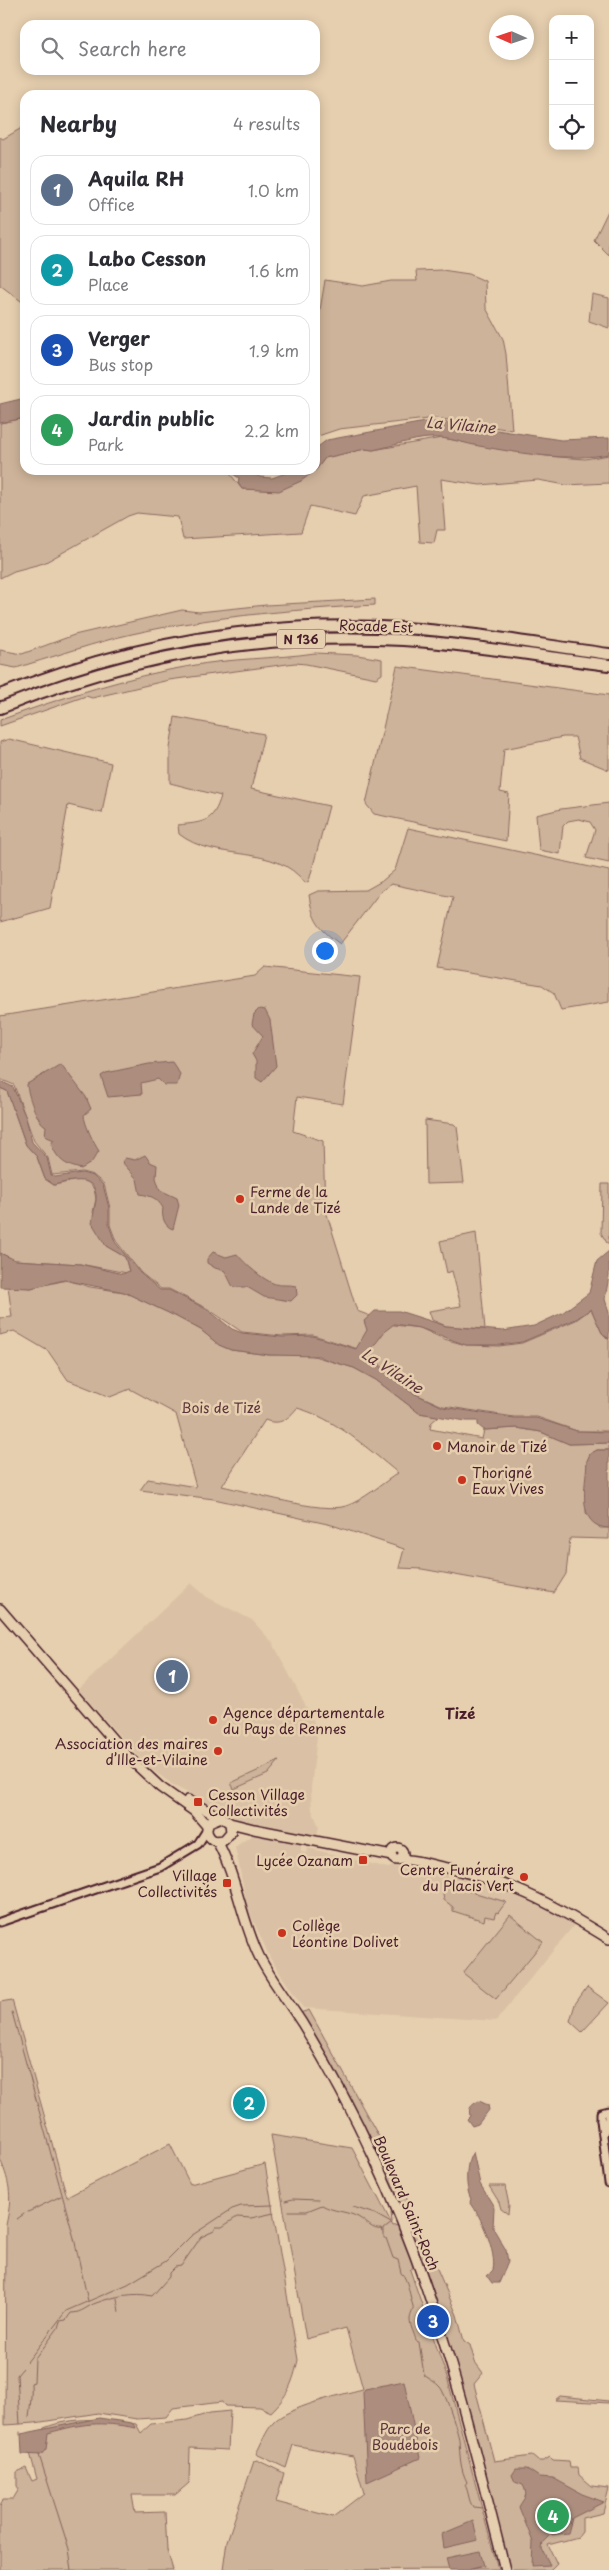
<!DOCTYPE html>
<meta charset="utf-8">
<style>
:root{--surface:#fff;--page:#f7f7f7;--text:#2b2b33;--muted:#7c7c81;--line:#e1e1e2;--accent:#b45309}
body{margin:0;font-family:"Playpen Sans",sans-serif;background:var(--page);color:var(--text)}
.controls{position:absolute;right:15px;top:15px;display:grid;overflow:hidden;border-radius:10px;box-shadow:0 2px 12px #0003}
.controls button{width:45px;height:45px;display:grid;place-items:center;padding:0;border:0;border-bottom:1px solid var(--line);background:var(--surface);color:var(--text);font:25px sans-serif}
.compass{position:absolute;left:489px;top:15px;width:45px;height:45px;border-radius:50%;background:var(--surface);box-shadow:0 2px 12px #0003;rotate:273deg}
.you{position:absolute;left:324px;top:950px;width:18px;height:18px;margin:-12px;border:4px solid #fff;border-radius:50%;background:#1a73e8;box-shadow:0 0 0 8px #1a73e833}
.badge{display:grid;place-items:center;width:32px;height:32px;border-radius:50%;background:var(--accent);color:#fff;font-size:16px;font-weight:700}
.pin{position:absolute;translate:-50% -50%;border:2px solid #fff;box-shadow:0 1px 5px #0006}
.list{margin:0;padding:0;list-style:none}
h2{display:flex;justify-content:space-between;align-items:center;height:65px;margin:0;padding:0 20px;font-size:21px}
h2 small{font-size:16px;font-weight:400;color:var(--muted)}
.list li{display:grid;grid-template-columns:32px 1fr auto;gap:15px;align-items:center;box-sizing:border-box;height:70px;margin:0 10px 10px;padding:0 10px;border:1px solid var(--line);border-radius:15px}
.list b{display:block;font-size:19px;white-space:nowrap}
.list p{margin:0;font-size:16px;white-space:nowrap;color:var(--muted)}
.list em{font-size:16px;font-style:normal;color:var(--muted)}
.icon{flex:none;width:28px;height:28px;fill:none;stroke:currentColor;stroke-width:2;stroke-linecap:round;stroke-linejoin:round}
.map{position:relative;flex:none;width:609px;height:2570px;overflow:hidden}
.search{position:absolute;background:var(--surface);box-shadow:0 2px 12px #0003;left:20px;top:20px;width:300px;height:55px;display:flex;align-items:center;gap:12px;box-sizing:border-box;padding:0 18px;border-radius:15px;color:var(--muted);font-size:19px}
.panel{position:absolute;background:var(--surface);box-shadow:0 2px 12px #0003;left:20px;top:90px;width:300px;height:385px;border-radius:15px}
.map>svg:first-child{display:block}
</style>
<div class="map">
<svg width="609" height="2570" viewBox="0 0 609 2570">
<rect width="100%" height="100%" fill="#e6cfaf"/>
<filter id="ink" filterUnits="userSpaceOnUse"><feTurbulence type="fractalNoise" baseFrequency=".02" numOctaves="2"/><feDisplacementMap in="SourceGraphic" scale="10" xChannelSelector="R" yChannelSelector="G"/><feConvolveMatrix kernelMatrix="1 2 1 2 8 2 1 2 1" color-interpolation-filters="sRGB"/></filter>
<g filter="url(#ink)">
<g fill="#dac1a5">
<polygon points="191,1583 207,1597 252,1620 273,1643 314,1722 317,1737 311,1788 312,1810 319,1826 317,1836 244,1822 176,1787 147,1766 78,1690"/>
<polygon points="252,1835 301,1844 301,1852 307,1853 308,1848 388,1868 400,1863 462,1876 526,1897 574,1925 496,2021 303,2008 270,1958 248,1909 235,1847"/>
</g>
<g fill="#cdb399" stroke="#8c6962" fill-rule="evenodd">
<polygon points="25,126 25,304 0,285 0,137 3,139"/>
<polygon points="609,209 609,255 594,240"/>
<polygon points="442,270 469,274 485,281 486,308 503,339 506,354 512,430 436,418 339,429 315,437 315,322 318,322 325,280 363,286 391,281 417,281 416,271"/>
<polygon points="592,294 609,298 609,328 589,321"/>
<polygon points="25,418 25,470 227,470 242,489 272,490 316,470 324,458 365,449 373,450 442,438 546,456 585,459 609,455 609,483 566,485 538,480 480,485 441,479 445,530 437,530 434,543 420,542 416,486 364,496 355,516 310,506 301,532 183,539 178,517 137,513 128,516 44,563 14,571 0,578 0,423"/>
<path d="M 375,599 L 375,605 C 288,610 200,617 115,638 C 82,647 49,658 16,668 L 0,665 L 0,650 L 22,654 L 74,635 L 182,610 L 199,612 L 266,605 Z"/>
<path d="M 315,653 L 357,655 L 382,659 L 382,674 L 376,678 L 306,664 L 295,663 L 169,680 L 92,698 L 86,696 L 0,726 L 0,720 L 3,719 C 64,697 126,677 190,666 C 231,658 274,659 315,653 Z"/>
<polygon points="397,666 609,695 609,770 580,758 575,737 563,737 504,749 500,792 509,794 506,841 374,814 366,804"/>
<path d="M 175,717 L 264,734 L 251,789 L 329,806 L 309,881 L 305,883 C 276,843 215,863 179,834 L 178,825 C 204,822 213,823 221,796 L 170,783 L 170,748 Z"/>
<polygon points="9,739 111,763 102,813 68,805 50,908 0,922 0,742"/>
<polygon points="609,803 609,863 586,858 595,830 590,822 579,819 568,821 563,826 560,854 539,850 536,815 561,809"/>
<path d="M 408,828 L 609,871 L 609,1002 L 561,1010 L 554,993 L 542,985 L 437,968 L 453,897 L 391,884 L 381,891 L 340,944 C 318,928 313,921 309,895 L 318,891 L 366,890 L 382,881 L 395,870 Z"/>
<polygon points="265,967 360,977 343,1104 297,1097 293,1131 323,1141 325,1208 357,1311 394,1325 420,1328 444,1339 466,1345 499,1346 522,1343 576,1320 591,1309 602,1333 609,1340 609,1431 577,1431 537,1417 514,1417 443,1406 411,1392 368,1354 355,1348 313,1335 282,1336 242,1332 208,1309 169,1289 161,1289 141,1273 116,1241 110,1225 110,1208 104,1184 93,1175 82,1172 52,1175 48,1158 34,1141 14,1085 0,1079 0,1016 255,976"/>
<polygon points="0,1088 7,1091 26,1145 37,1157 45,1179 54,1185 78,1180 86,1180 94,1189 96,1199 93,1212 106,1246 125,1257 129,1271 127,1273 80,1264 15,1260 0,1253"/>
<polygon points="425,1120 454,1124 457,1127 464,1183 426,1184"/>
<polygon points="602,1184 609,1184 609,1243 607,1243 601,1233"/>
<polygon points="476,1233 485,1329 446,1326 432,1320 429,1311 461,1306 452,1271 447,1273 440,1241"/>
<path d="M 67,1280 L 90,1287 L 124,1292 L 175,1316 L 201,1330 L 219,1345 L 231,1350 L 269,1355 L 307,1354 L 354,1368 L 376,1380 L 419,1413 L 439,1416 L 431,1423 L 430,1429 L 482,1439 L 484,1430 L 517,1428 L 541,1432 L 569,1444 L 609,1443 L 609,1450 L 597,1450 L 590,1454 L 587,1461 L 586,1513 L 600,1528 L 609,1528 L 609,1539 L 570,1538 L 566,1574 L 554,1593 L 422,1569 L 399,1568 L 404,1549 L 332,1525 L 214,1499 L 140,1490 L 148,1479 L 196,1487 L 176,1414 L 130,1389 L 110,1397 L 68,1380 L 48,1351 L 14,1331 L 0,1335 L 0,1318 L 12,1317 L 8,1286 L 31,1288 ZM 297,1408 C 335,1418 368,1449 398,1473 C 384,1482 362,1501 346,1506 C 322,1514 250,1492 222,1486 L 265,1420 C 280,1426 288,1419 297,1408 Z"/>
<polygon points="279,1761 268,1774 234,1789 231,1783"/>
<polygon points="441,1884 442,1883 506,1902 498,1913 496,1912 494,1918 485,1916 484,1921 453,1911 453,1907 444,1900"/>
<polygon points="510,1915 543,1942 496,1999 463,1973"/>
<polygon points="587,1987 609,2003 582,2032 570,2021 575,2004"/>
<path d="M 12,2000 L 67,2197 L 170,2144 L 190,2184 L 265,2164 L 298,2360 C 293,2382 288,2396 271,2412 L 260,2407 L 225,2406 L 222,2402 L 173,2408 L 166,2417 L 137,2419 L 98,2413 L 35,2423 L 5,2425 L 6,2225 C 12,2198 11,2185 0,2159 L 0,2002 Z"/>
<path d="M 309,2010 L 384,2146 L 457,2315 L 464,2341 L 470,2345 L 475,2362 L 483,2373 L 474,2384 L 494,2461 L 532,2456 L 538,2461 L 543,2461 L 550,2457 L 553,2460 L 569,2461 L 570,2468 L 578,2468 L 579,2475 L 592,2486 L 609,2488 L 603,2513 L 582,2518 L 582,2532 L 578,2537 L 548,2545 L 557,2564 L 551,2570 L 509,2570 C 482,2464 458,2356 420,2254 C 388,2170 341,2092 300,2013 Z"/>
<path d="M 271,2135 L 352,2148 L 393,2226 L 399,2225 L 415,2266 L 410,2270 L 447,2377 L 498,2569 L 223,2570 L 227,2541 L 254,2461 L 257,2460 L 284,2473 L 276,2502 L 333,2517 L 364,2493 L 353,2456 L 293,2445 L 286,2468 L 256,2454 C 261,2444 266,2431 273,2423 C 285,2408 343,2394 363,2389 L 346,2328 L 306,2339 Z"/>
<polygon points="489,2186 505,2186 509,2205 508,2214 501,2209 499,2202"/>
<polygon points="560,2396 609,2401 609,2403 555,2400"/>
<path d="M 230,2411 L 228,2450 L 190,2448 L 189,2483 L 175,2495 L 132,2495 L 135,2513 L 165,2512 L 167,2550 L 173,2570 L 0,2570 L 0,2507 L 3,2499 L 13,2499 L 19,2489 L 17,2486 L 17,2472 L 26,2468 L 32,2481 L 37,2479 L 30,2453 L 44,2428 C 74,2416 104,2419 136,2424 L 141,2433 L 151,2424 L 187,2420 L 210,2413 Z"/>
</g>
<g fill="#ad8e7e" stroke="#85625d">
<polygon points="25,398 25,418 0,423 0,404"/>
<path d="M 425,422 L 445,422 L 561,440 L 609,438 L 609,454 C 570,462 518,453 479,446 C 467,444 453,439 441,438 C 419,436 394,446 373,450 L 365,449 L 325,458 L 316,470 L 301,481 L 279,491 L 242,489 L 238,483 L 239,478 L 227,470 L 246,470 L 260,477 L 272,478 L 294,470 L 315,470 L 315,449 L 327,440 Z"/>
<polygon points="259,1009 265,1010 270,1020 276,1066 262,1082 256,1078 256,1061 252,1054 263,1036 252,1024 254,1014"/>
<polygon points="172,1062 180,1074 177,1085 164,1085 158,1079 141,1083 142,1094 108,1097 101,1076 106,1073 149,1064"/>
<path d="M 61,1064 L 86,1097 L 91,1109 L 84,1115 C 84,1123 94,1144 99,1151 L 91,1163 L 81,1169 C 64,1165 58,1160 51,1144 L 54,1140 L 45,1136 L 46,1126 C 37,1123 27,1093 27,1084 Z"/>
<path d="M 0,1081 L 13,1087 L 26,1118 L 32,1142 L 47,1158 L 51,1175 L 55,1177 L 82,1173 L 93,1176 L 103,1185 L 109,1208 L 109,1225 L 115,1242 L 140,1273 L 160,1290 L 169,1290 L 208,1310 L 232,1329 L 242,1333 L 282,1337 L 313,1336 L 356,1349 L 367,1330 L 364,1321 L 375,1311 L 399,1311 L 446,1326 L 503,1331 L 534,1326 L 562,1313 L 589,1293 L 597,1261 L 609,1251 L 609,1276 L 605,1299 L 609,1313 L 609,1339 L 602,1333 L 591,1309 L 576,1319 L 522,1342 L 499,1345 L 466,1345 L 420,1328 L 394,1324 L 385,1331 L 367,1355 L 411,1392 L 443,1407 L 514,1418 L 536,1418 L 577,1431 L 609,1432 L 609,1443 L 569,1444 L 541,1432 L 517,1428 L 484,1430 L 478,1425 L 478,1421 L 466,1421 L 419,1413 L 376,1380 L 354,1368 L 327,1360 L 319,1356 L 269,1355 L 231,1350 L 219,1345 L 201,1330 L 175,1316 L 124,1292 L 64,1280 L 31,1288 L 0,1287 L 0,1253 L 15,1260 L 80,1264 L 123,1274 L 129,1271 L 125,1257 L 106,1246 L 92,1223 C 93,1215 95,1208 96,1200 C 98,1173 70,1181 54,1185 L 45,1179 L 37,1157 L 26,1145 L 7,1091 L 0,1088 Z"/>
<path d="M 145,1155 L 150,1162 L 157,1165 L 156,1178 L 160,1190 L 177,1198 L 179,1205 L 173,1229 C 165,1227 161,1217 163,1208 C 157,1198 152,1196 140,1194 L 137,1179 L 122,1162 L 125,1158 L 135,1160 Z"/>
<path d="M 213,1252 L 226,1257 L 237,1254 C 245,1264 263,1280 275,1284 C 282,1286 289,1284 296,1286 L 297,1295 L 291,1301 L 264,1297 L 247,1287 L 233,1287 L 225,1271 L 215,1268 L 207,1263 L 207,1259 Z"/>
<path d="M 597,1450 L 609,1450 L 609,1528 C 575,1527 586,1485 587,1461 L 590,1454 Z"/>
<path d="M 479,2101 L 488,2105 L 489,2110 L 478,2124 L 472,2126 L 467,2119 L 470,2116 C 468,2108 471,2105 479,2101 Z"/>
<path d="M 473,2152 L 480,2184 L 494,2207 L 493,2228 L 506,2250 L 508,2262 L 499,2283 L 492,2283 L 487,2276 L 493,2270 C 497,2253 481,2216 470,2202 L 471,2199 C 465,2189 465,2162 473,2152 Z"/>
<polygon points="404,2381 420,2458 367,2482 363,2392 365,2389"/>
<path d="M 99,2418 L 132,2423 L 136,2428 C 99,2421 84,2423 48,2433 L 46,2449 L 41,2455 L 22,2454 L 21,2434 Z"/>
<path d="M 516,2469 L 527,2469 L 539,2477 L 553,2478 L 582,2494 L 604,2502 L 572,2518 L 568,2533 L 551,2535 L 543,2543 L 542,2549 L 550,2565 L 532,2566 L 533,2542 L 519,2507 C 524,2497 529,2497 523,2485 L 515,2482 L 512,2475 Z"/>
<polygon points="473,2521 478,2540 444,2548 442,2534"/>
<polygon points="480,2551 484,2566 467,2570 449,2570 446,2558"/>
</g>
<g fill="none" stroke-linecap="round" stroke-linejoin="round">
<g stroke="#85625d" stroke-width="1">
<polyline points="12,2012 74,2238 88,2301"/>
<polyline points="285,2201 293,2199 318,2200"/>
<polyline points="353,2207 375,2214 391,2223"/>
<path d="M 289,2211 L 307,2211 L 322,2205 C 334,2212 347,2211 358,2217 C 367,2222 373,2231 382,2229 L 383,2232"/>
<polyline points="28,2212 61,2196"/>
<polyline points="391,2213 392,2222"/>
<polyline points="17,2219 24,2214"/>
<path d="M 392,2223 L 384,2229 L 384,2238 L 386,2238 L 393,2258 L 398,2260 L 401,2273 C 408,2278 410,2298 413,2306 C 414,2310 410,2315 410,2320 C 410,2327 415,2334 416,2341 L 419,2342 L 424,2375 C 429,2379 436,2382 440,2387 C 446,2394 458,2432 459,2440 C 460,2456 460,2469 467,2482 L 465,2485 C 469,2492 468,2500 473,2507 L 482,2508"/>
<polyline points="117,2298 119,2312"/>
<polyline points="27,2362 66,2311 128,2284 166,2261 191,2236 232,2209 241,2206 273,2205"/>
<path d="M 29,2418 C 30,2407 32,2395 31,2383 L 34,2382 L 35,2359 L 58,2328 L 60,2321 L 66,2320 L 71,2313 C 82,2313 87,2306 96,2303 C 115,2296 135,2292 152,2296 L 169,2277 L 169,2273 L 175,2267 L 181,2266 L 201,2237 L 214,2231 L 216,2227 L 222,2227 L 237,2217 L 251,2218 L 274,2213"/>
<polyline points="20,2424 17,2375 23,2368"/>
<polyline points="20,2432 20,2435"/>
<polyline points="39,2455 69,2549 72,2570"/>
</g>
<defs>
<g id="minor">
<polyline points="0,1922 160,1867 198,1844 207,1830"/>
<polyline points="601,2120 609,2183"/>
<polyline points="601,2120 601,2113 609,2111"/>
<polyline points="604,2132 609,2116"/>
</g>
<g id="major">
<polyline points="0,1609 128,1757 160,1787 194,1811 207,1826"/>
<polyline points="188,1800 219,1817"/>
<path d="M 230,1823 L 231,1832 L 224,1840 L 215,1841 C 207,1837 205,1830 209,1822 L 221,1817 L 230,1823 L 254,1829 L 392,1856"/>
<path d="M 217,1841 C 237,1877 241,1919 259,1956 C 271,1980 288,2001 302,2023 C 328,2066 352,2110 373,2156 C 436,2288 470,2429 505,2570"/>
<circle cx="397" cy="1854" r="6"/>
<path d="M 401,1859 C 413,1860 426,1863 438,1866 C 506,1879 551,1903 609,1939"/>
</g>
<g id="highway">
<path d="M 0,695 C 128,644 265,619 403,628 C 472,632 540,645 609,654"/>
<path d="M 0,708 C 128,656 265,632 403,640 C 472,644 540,657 609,665"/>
</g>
</defs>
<use href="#minor" stroke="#4a1f2b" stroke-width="11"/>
<use href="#major" stroke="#4a1f2b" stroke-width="12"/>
<use href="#highway" stroke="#4a1f2b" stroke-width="14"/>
<use href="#minor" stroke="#e6cfaf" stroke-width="7"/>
<use href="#major" stroke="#e6cfaf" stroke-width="9"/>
<use href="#highway" stroke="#e6cfaf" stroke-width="10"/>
</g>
</g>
<g fill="#c8321e" stroke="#e6cfaf" stroke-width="2">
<circle cx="240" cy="1199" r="5"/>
<circle cx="437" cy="1446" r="5"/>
<circle cx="462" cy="1480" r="5"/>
<circle cx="213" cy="1720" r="5"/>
<circle cx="218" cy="1751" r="5"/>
<rect x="193" y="1797" width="10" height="10" rx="2.5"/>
<rect x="358" y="1855" width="10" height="10" rx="2.5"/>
<circle cx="524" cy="1877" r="5"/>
<rect x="222" y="1878" width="10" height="10" rx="2.5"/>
<circle cx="282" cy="1933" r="5"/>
</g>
<g text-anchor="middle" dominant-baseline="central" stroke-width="5" stroke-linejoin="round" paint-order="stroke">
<rect fill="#e6cfaf" stroke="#795453" stroke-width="1" x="277" y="629.5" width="48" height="19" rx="4"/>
<g font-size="12" font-weight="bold" fill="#4a1f2b">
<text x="301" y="639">N 136</text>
</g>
<g font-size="14" fill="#4a1f2b" stroke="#e6cfaf">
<text transform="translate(376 626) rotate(2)">Rocade Est</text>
<text transform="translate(407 2203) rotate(67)">Boulevard Saint-Roch</text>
</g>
<g font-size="14" fill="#4a1f2b" stroke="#e6cfaf" text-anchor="start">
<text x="250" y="1191">Ferme de la<tspan x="250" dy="16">Lande de Tizé</tspan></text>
<text x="447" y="1446">Manoir de Tizé</text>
<text x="472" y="1472">Thorigné<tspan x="472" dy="16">Eaux Vives</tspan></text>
<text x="223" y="1712">Agence départementale<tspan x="223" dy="16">du Pays de Rennes</tspan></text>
<text x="208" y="1743" text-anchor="end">Association des maires<tspan x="208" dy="16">d’Ille-et-Vilaine</tspan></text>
<text x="208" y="1794">Cesson Village<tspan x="208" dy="16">Collectivités</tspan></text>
<text x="353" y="1860" text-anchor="end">Lycée Ozanam</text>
<text x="514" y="1869" text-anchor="end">Centre Funéraire<tspan x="514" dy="16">du Placis Vert</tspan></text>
<text x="217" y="1875" text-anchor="end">Village<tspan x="217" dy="16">Collectivités</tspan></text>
<text x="292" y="1925">Collège<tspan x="292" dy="16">Léontine Dolivet</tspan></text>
</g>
<g font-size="14" fill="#5e353c" stroke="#e6cfaf">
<text x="221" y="1407">Bois de Tizé</text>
<text x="405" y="2428">Parc de<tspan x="405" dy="16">Boudebois</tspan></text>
</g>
<g font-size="15" font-style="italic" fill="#5e353c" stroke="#e6cfaf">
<text transform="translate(461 424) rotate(5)">La Vilaine</text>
<text transform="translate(393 1370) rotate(33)">La Vilaine</text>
</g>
<g font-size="15" font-weight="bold" fill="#4a1f2b" stroke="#e6cfaf">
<text x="460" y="1712">Tizé</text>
</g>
</g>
</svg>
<div class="controls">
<button>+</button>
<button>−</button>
<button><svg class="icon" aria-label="locate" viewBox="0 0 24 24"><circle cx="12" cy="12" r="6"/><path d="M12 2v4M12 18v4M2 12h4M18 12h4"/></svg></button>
</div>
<svg class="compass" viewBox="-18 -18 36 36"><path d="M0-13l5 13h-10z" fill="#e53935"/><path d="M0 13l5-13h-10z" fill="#7c7c81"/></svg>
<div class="you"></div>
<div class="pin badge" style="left:172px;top:1676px;background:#5c6f8a">1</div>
<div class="pin badge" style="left:249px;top:2103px;background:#0f9aa8">2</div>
<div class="pin badge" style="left:433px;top:2321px;background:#1a4fb4">3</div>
<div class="pin badge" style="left:553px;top:2516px;background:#2e9e5b">4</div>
<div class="search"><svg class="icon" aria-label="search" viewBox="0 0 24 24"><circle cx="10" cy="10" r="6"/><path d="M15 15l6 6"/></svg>Search here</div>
<section class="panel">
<h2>Nearby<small>4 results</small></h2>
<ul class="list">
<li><span class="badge" style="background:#5c6f8a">1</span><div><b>Aquila RH</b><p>Office</p></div><em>1.0 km</em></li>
<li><span class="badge" style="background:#0f9aa8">2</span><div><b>Labo Cesson</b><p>Place</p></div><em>1.6 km</em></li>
<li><span class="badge" style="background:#1a4fb4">3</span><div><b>Verger</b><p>Bus stop</p></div><em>1.9 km</em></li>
<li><span class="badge" style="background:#2e9e5b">4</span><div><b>Jardin public</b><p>Park</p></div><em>2.2 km</em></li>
</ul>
</section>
</div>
